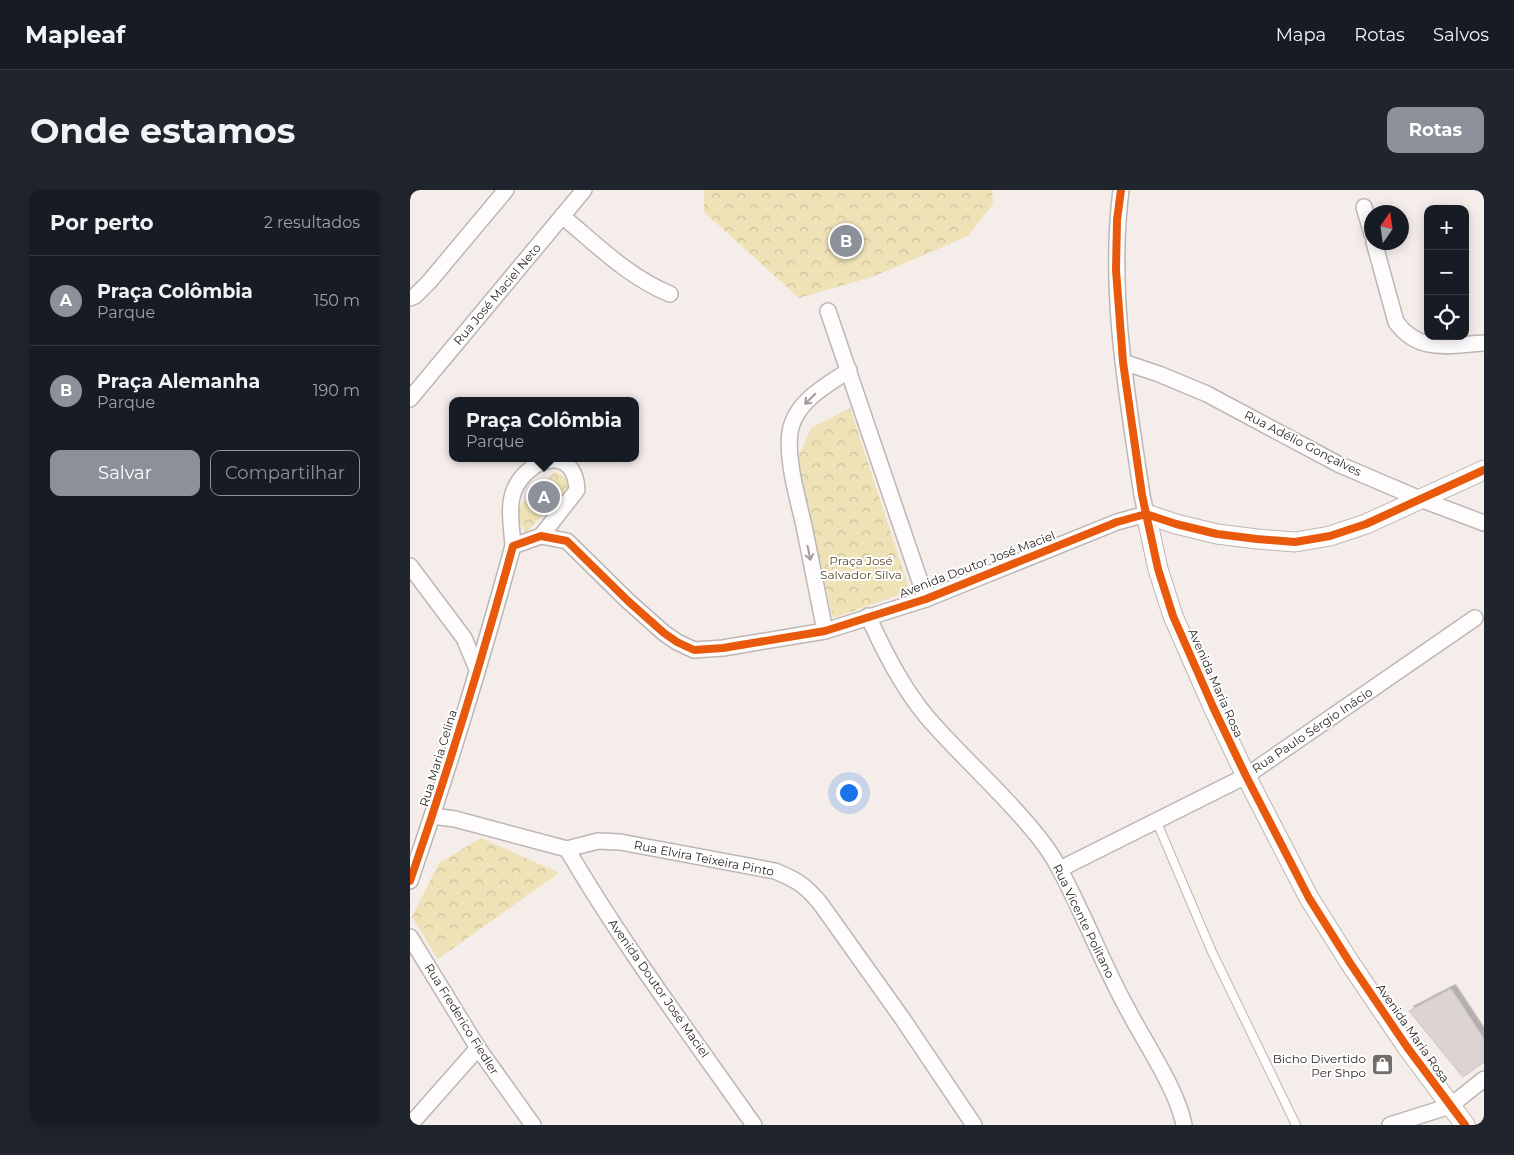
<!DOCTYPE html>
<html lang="pt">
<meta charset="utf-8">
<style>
:root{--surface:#171b24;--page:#20242c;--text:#f1f3f6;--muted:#9ea1a6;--line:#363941;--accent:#8c9099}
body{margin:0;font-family:Montserrat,sans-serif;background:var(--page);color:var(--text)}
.controls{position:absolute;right:15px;top:15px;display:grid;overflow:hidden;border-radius:10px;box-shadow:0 2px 12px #0003}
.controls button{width:45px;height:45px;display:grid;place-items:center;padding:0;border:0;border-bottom:1px solid var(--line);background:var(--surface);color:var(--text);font:25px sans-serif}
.compass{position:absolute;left:954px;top:15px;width:45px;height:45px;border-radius:50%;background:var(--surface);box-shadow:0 2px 12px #0003;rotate:13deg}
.you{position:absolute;left:438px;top:602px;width:18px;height:18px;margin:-12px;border:4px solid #fff;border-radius:50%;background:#1a73e8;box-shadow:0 0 0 8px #1a73e833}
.badge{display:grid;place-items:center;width:32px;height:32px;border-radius:50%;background:var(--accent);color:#fff;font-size:16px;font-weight:700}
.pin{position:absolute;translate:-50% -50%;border:2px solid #fff;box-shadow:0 1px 5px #0006}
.popup{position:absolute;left:39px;top:207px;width:190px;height:65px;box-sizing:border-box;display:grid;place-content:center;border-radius:10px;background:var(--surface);filter:drop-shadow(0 1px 4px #0005);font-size:16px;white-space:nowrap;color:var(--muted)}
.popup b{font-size:19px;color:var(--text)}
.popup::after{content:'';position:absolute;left:50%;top:100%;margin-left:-10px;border:10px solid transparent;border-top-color:var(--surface)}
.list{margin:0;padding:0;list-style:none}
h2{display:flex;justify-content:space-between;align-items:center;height:65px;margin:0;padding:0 20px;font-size:21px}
h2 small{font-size:16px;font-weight:400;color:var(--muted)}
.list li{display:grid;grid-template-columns:32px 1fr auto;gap:15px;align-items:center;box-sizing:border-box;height:90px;padding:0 20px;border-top:1px solid var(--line)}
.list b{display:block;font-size:19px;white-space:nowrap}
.list p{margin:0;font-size:16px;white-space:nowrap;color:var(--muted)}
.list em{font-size:16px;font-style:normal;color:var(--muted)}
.actions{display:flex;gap:10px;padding:15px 20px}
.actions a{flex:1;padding:11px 0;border:1px solid var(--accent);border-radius:10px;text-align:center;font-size:18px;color:var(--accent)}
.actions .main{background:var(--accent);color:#fff}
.icon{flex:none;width:28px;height:28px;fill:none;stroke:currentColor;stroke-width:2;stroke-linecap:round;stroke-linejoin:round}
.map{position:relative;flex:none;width:1074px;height:935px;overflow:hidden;border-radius:10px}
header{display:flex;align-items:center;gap:30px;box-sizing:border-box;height:70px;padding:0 25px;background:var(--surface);border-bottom:1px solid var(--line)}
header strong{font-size:24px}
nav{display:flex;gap:28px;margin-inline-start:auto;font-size:18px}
.intro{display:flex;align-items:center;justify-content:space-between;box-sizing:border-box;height:120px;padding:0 30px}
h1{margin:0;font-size:35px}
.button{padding:12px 22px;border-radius:10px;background:var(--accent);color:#fff;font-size:18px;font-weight:700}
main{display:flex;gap:30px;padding:0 30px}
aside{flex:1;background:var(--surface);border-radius:10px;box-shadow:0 2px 12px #0003}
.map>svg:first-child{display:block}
</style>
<header>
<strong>Mapleaf</strong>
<nav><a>Mapa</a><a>Rotas</a><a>Salvos</a></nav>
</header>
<div class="intro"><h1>Onde estamos</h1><a class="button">Rotas</a></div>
<main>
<aside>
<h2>Por perto<small>2 resultados</small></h2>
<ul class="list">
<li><span class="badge">A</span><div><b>Praça Colômbia</b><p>Parque</p></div><em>150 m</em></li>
<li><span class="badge">B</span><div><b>Praça Alemanha</b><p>Parque</p></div><em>190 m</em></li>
</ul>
<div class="actions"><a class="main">Salvar</a><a>Compartilhar</a></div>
</aside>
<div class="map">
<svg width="1074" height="935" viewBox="0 0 1074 935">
<defs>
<pattern id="park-crowns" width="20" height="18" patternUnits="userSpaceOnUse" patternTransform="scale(1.25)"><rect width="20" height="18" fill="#eee2b6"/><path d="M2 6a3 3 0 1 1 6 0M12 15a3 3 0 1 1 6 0" fill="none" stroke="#ccc29c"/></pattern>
<filter id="shadow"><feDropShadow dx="4.5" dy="-4.5" stdDeviation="0" flood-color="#0004"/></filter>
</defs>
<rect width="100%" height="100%" fill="#f5edea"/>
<g fill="url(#park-crowns)">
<polygon points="294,0 582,0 583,14 558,46 465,86 389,108 294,22"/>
<polygon points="440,218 500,401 423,428 386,271 401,238"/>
<polygon points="145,282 163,292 116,343 103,323"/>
<polygon points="71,648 149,683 28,769 2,727 29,673"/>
</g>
<polygon fill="#dbd4d3" stroke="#c9c3c2" filter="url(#shadow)" points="1041,799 1074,849 1074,872 1053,887 999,821"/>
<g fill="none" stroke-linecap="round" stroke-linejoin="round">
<defs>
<polyline id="service" points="746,630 802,762 886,935"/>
<g id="minor">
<polyline points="954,17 962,44"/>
<path d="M 152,26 C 186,54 218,87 260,104"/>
<path d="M 964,52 L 986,132 C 1009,164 1040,155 1074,153"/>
<polyline points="0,108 5,106 19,92 96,0"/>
<polyline points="418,121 516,409"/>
<polyline points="713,172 749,184 797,204 928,274 1010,309 1074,333"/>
<polyline points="0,209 174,0"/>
<path d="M 103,356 C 102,338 97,315 105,298 C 121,266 165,255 167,300 L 131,346"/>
<polyline points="0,376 54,448 67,479"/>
<path d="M 458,426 C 474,461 492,497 517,527 C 553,569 596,605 630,649 C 646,669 656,691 667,714 C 684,749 699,786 718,820 C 735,853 767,899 774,935"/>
<path d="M 415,441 C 408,406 401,371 394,336 C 388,309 373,260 382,234 C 391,208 418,195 439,180"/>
<path d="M 22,626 L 45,629 L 157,659 L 188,651 L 210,652 L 365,681 C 387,690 395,695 410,713 L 492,828 L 564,935"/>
<path d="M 157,659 C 213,755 280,844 344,935"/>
<polyline points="650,679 836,586 1065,428"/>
<path d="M 0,691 C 38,581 72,469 103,356 L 131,346 L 157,351 L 218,411 L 254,443 L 267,452 L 284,460 L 313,458 L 415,441 L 516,409 L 707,332 L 736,324 L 732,305 C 717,205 698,101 711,0"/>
<polyline points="0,747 68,858 123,935"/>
<polyline points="0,935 68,858"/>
<polyline points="980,935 1040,916 1074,889"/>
</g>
<g id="tertiary">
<polyline points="736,324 748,379 763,426 803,517 836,586 899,708 940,773 997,857 1055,935"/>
<polyline points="736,324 766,334 807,344 847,349 885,352 920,346 956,334 1074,280"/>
</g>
</defs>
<use href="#service" stroke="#bcb7b4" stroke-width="10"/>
<use href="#minor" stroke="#bcb7b4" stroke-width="18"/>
<use href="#tertiary" stroke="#bcb7b4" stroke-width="21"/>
<use href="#service" stroke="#fefcfc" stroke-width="8"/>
<use href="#minor" stroke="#fefcfc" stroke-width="15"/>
<use href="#tertiary" stroke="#fefcfc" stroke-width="19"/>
<defs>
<g id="cycleway">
<polyline points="711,0 707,30 706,80 713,172 732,305 748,379 763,426 803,517 836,586 899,708 940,773 997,857 1055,935"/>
<path d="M 0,691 C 38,581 72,469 103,356 L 131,346 L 157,351 L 218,411 L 254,443 L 267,452 L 284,460 L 313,458 L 415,441 L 516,409 L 707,332 L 736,324 L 766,334 L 807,344 L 847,349 L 885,352 L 920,346 L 956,334 L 1074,280"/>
</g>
</defs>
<use href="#cycleway" stroke="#fff" stroke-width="11"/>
<use href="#cycleway" stroke="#e8590c" stroke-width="8"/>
</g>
<defs><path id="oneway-shaft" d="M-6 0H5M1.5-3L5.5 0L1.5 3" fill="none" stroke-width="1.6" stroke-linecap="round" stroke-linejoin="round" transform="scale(1.25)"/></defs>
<g stroke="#a09c9b">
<use href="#oneway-shaft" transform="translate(400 209) rotate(135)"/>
<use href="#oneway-shaft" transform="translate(399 363) rotate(78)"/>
</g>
<defs>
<symbol id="shop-square" viewBox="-11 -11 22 22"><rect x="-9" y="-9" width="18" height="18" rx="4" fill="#726c6a" stroke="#fff"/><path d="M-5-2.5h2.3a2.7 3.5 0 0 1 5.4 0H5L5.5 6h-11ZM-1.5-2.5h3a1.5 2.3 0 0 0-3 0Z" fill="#fff"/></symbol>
</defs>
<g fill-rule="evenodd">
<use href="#shop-square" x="960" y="862" width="25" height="25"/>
</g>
<g text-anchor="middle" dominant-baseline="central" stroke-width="4" stroke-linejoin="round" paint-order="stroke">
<g font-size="12" fill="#2c2725" stroke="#fff">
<text transform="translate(87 104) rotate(-50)">Rua José Maciel Neto</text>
<text transform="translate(893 253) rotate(27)">Rua Adélio Gonçalves</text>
<text transform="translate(567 374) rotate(-21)">Avenida Doutor José Maciel</text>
<text transform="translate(806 493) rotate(66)">Avenida Maria Rosa</text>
<text transform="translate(902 540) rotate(-34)">Rua Paulo Sérgio Inácio</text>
<text transform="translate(28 568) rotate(-73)">Rua Maria Celina</text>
<text transform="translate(294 668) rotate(11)">Rua Elvira Teixeira Pinto</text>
<text transform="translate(674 731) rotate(64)">Rua Vicente Politano</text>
<text transform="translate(249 798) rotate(55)">Avenida Doutor José Maciel</text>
<text transform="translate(52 829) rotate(58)">Rua Frederico Fiedler</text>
<text transform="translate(1003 843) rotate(55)">Avenida Maria Rosa</text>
</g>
<g font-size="12" fill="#584f25" stroke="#fff">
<text x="451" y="370">Praça José<tspan x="451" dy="14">Salvador Silva</tspan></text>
</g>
<g font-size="12" fill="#2c2725" stroke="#fff" text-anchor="end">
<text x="956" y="868">Bicho Divertido<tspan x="956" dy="14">Per Shpo</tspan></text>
</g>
</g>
</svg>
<div class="controls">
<button>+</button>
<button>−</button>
<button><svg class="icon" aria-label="locate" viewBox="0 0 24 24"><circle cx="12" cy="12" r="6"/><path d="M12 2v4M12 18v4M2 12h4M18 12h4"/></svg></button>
</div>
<svg class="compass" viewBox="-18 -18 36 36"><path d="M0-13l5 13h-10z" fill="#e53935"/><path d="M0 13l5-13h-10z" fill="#9ea1a6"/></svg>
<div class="you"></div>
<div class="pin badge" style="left:134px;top:307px">A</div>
<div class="popup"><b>Praça Colômbia</b>Parque</div>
<div class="pin badge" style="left:436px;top:51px">B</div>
</div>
</main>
